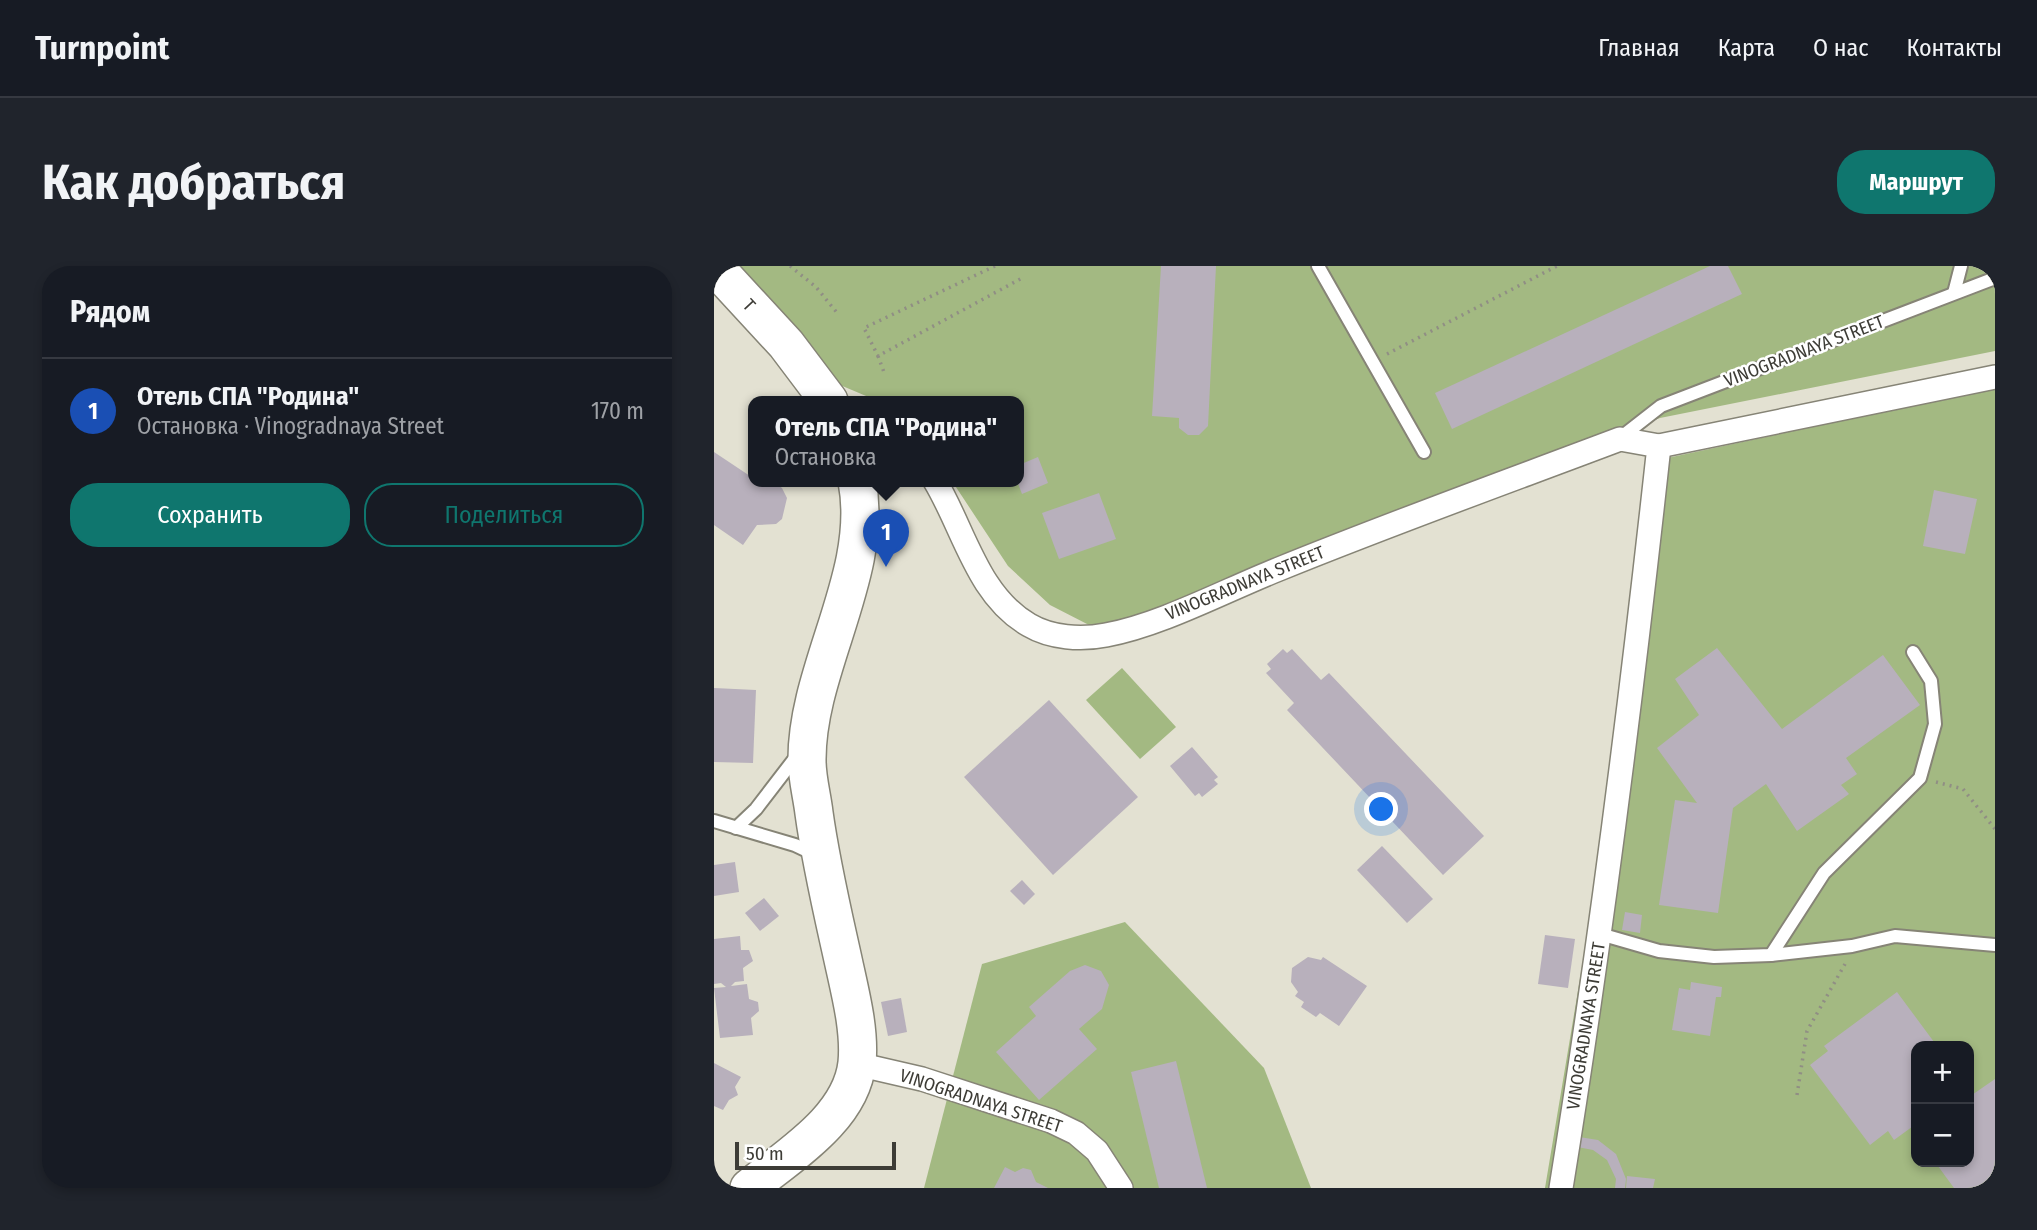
<!DOCTYPE html>
<html lang="ru">
<meta charset="utf-8">
<style>
:root{--surface:#171b24;--page:#20242c;--text:#f1f3f6;--muted:#9ea1a6;--line:#363941;--accent:#0f766e}
body{margin:0;font-family:"Fira Sans Condensed",sans-serif;background:var(--page);color:var(--text)}
.controls{position:absolute;right:21px;bottom:21px;display:grid;overflow:hidden;border-radius:14px;box-shadow:0 4px 10px #0003}
.controls button{width:63px;height:63px;display:grid;place-items:center;padding:0;border:0;border-bottom:2px solid var(--line);background:var(--surface);color:var(--text);font:35px sans-serif}
.scale{position:absolute;left:21px;bottom:18px;width:161px;box-sizing:border-box;padding-left:7px;border:4px solid #3d3c36;border-top:0;font-size:19px;line-height:24px;white-space:nowrap;color:#3d3c36;-webkit-text-stroke:5px #fff;paint-order:stroke}
.you{position:absolute;left:668px;top:544px;width:24px;height:24px;margin:-18px;border:5px solid #fff;border-radius:50%;background:#1a73e8;box-shadow:0 0 0 10px #1a73e833}
.badge{display:grid;place-items:center;width:46px;height:46px;border-radius:50%;background:var(--accent);color:#fff;font-size:23px;font-weight:700}
.pin{position:absolute;translate:-50% -58px;filter:drop-shadow(0 2px 4px #0008)}
.pin::after{content:'';position:absolute;top:37px;width:24px;height:21px;background:inherit;clip-path:polygon(0 0,100% 0,50% 100%)}
.popup{position:absolute;left:34px;top:130px;width:276px;height:91px;box-sizing:border-box;display:grid;place-content:center;border-radius:14px;background:var(--surface);filter:drop-shadow(0 2px 5px #0005);font-size:23px;white-space:nowrap;color:var(--muted)}
.popup b{font-size:26px;color:var(--text)}
.popup::after{content:'';position:absolute;left:50%;top:100%;margin-left:-14px;border:14px solid transparent;border-top-color:var(--surface)}
.list{margin:0;padding:0;list-style:none}
h2{display:flex;justify-content:space-between;align-items:center;height:91px;margin:0;padding:0 28px;font-size:30px}
h2 small{font-size:23px;font-weight:400;color:var(--muted)}
.list li{display:grid;grid-template-columns:46px 1fr auto;gap:21px;align-items:center;box-sizing:border-box;height:105px;padding:0 28px;border-top:2px solid var(--line)}
.list b{display:block;font-size:26px;white-space:nowrap}
.list p{margin:0;font-size:23px;white-space:nowrap;color:var(--muted)}
.list em{font-size:23px;font-style:normal;color:var(--muted)}
.actions{display:flex;gap:14px;padding:21px 28px}
.actions a{flex:1;padding:16px 0;border:2px solid var(--accent);border-radius:28px;text-align:center;font-size:24px;color:var(--accent)}
.actions .main{background:var(--accent);color:#fff}
.map{position:relative;flex:none;width:1281px;height:922px;overflow:hidden;border-radius:28px}
header{display:flex;align-items:center;gap:42px;box-sizing:border-box;height:98px;padding:0 35px;background:var(--surface);border-bottom:2px solid var(--line)}
header strong{font-size:33px}
nav{display:flex;gap:38px;margin-inline-start:auto;font-size:24px}
.intro{display:flex;align-items:center;justify-content:space-between;box-sizing:border-box;height:168px;padding:0 42px}
h1{margin:0;font-size:49px}
.button{padding:18px 32px;border-radius:28px;background:var(--accent);color:#fff;font-size:24px;font-weight:700}
main{display:flex;gap:42px;padding:0 42px}
aside{flex:1;background:var(--surface);border-radius:28px;box-shadow:0 4px 10px #0003}
.map>svg:first-child{display:block}
</style>
<header>
<strong>Turnpoint</strong>
<nav><a>Главная</a><a>Карта</a><a>О нас</a><a>Контакты</a></nav>
</header>
<div class="intro"><h1>Как добраться</h1><a class="button">Маршрут</a></div>
<main>
<aside>
<h2>Рядом<small></small></h2>
<ul class="list">
<li><span class="badge" style="background:#1a4fb4">1</span><div><b>Отель СПА &quot;Родина&quot;</b><p>Остановка · Vinogradnaya Street</p></div><em>170 m</em></li>
</ul>
<div class="actions"><a class="main">Сохранить</a><a>Поделиться</a></div>
</aside>
<div class="map">
<svg width="1281" height="922" viewBox="0 0 1281 922">
<rect width="100%" height="100%" fill="#e3e1d2"/>
<g fill="#a3b982" fill-rule="evenodd">
<polygon points="24,0 1281,0 1281,85 946,152 443,347 391,359 375,359 336,339 294,300 238,215 305,215 305,135 164,135 126,119"/>
<path d="M 1281,122 L 1281,922 L 831,922 L 953,192 ZM 1202,780 L 1255,780 L 1255,896 L 1202,896 Z"/>
<polygon points="408,402 462,461 426,493 372,434"/>
<polygon points="411,656 550,802 597,922 210,922 268,698"/>
</g>
<g fill="#b8b0bc">
<polygon points="447,0 502,0 494,160 485,169 474,169 465,162 465,152 438,150"/>
<polygon points="996,0 1014,0 1028,28 738,163 721,127"/>
<polygon points="0,186 36,210 39,207 39,215 58,215 68,222 73,232 68,253 62,258 43,259 29,279 0,259"/>
<polygon points="324,191 334,217 308,228 303,215 305,199"/>
<polygon points="1220,224 1263,233 1251,288 1209,280"/>
<polygon points="385,227 402,273 345,293 328,247"/>
<polygon points="1003,382 1068,463 1169,389 1206,439 1132,492 1143,508 1127,519 1135,528 1083,565 1052,518 1019,542 1004,647 945,639 961,534 983,537 943,482 985,449 961,413"/>
<polygon points="569,383 573,387 578,383 607,414 615,407 770,570 729,609 573,444 580,437 552,407 557,403 553,398"/>
<polygon points="0,422 42,424 39,497 0,496"/>
<polygon points="335,434 424,531 339,609 250,511"/>
<polygon points="478,481 504,511 500,514 504,518 488,531 485,527 481,530 456,500"/>
<polygon points="668,580 719,633 693,657 643,604"/>
<polygon points="21,596 25,626 0,630 0,599"/>
<polygon points="308,614 321,628 310,639 296,625"/>
<polygon points="50,632 65,650 46,665 31,647"/>
<polygon points="911,646 928,649 926,667 908,664"/>
<polygon points="831,669 861,673 854,722 824,718"/>
<polygon points="26,670 27,684 35,684 39,695 29,702 30,715 21,716 17,720 33,718 35,733 44,736 45,745 37,752 39,769 6,772 0,722 12,721 7,717 0,718 0,673"/>
<polygon points="594,691 607,694 609,691 653,720 625,760 606,747 602,751 587,741 590,736 581,730 584,726 577,716 578,702"/>
<polygon points="371,699 387,705 395,719 388,743 365,763 383,783 325,834 282,786 322,750 315,741 356,705"/>
<polygon points="977,716 1008,721 1007,731 1002,731 996,770 958,764 965,722 976,724"/>
<polygon points="1183,726 1223,780 1202,780 1202,858 1180,874 1174,865 1156,879 1096,799 1114,785 1110,780"/>
<polygon points="187,732 193,766 174,770 167,736"/>
<polygon points="462,795 493,922 445,922 417,806"/>
<polygon points="0,797 27,811 21,821 24,829 15,834 9,844 0,840"/>
<polygon points="1281,813 1281,913 1268,922 1240,922 1221,896 1255,896 1255,831"/>
<polygon points="859,870 884,874 902,888 912,913 911,922 901,922 902,913 893,894 879,884 858,880"/>
<polygon points="291,901 301,906 309,902 317,904 322,916 334,922 280,922"/>
<polygon points="913,910 941,913 939,922 912,922"/>
</g>
<g fill="none" stroke-linecap="round" stroke-linejoin="round">
<defs>
<g id="lane">
<polyline points="604,0 710,186"/>
<polyline points="1240,27 1247,0"/>
<polyline points="906,172 947,140 1281,12"/>
<polyline points="0,555 81,579 100,588"/>
<polyline points="22,562 42,543 85,487"/>
<polyline points="886,668 945,685 1000,691 1057,689 1138,680 1181,670 1281,679"/>
<polyline points="1057,689 1110,607 1206,512 1221,458 1217,415 1199,386"/>
</g>
<g id="street">
<polyline points="945,180 1281,111"/>
<path d="M 221,215 C 250,263 263,329 315,359 C 337,372 367,374 392,369 C 447,359 512,324 565,303 C 678,257 792,216 906,173 L 945,180 C 918,428 887,676 847,922"/>
<polyline points="143,798 208,813 337,855 362,867 383,885 407,922"/>
</g>
<g id="primary">
<polyline points="0,0 72,78 115,135"/>
<path d="M 35,922 C 74,890 137,853 143,797 C 146,765 137,730 130,698 C 119,648 107,598 100,547 C 98,530 93,512 93,495 C 92,402 161,308 143,215"/>
</g>
</defs>
<use href="#lane" stroke="#868476" stroke-width="16"/>
<use href="#street" stroke="#868476" stroke-width="26"/>
<use href="#primary" stroke="#868476" stroke-width="40"/>
<g stroke="#908e84" stroke-width="3.5" stroke-dasharray="2 5" stroke-linecap="butt">
<polyline points="76,0 102,21 124,48"/>
<polyline points="281,0 150,62 164,90 310,11"/>
<polyline points="673,88 843,0"/>
<polyline points="164,90 171,109"/>
<polyline points="1222,516 1249,523 1281,563"/>
<polyline points="1083,829 1093,765 1131,698"/>
</g>
<use href="#lane" stroke="#fff" stroke-width="12"/>
<use href="#street" stroke="#fff" stroke-width="23"/>
<use href="#primary" stroke="#fff" stroke-width="37"/>
</g>
<g text-anchor="middle" dominant-baseline="central" stroke-width="5" stroke-linejoin="round" paint-order="stroke">
<g font-size="18" fill="#3d3c36" stroke="#fff">
<text transform="translate(35 39) rotate(47)">T</text>
<text transform="translate(1090 85) rotate(-21)">VINOGRADNAYA STREET</text>
<text transform="translate(531 317) rotate(-22)">VINOGRADNAYA STREET</text>
<text transform="translate(872 760) rotate(-81)">VINOGRADNAYA STREET</text>
<text transform="translate(267 835) rotate(18)">VINOGRADNAYA STREET</text>
</g>
</g>
</svg>
<div class="controls">
<button>+</button>
<button>−</button>
</div>
<div class="scale">50 m</div>
<div class="you"></div>
<div class="pin badge" style="left:172px;top:301px;background:#1a4fb4">1</div>
<div class="popup"><b>Отель СПА &quot;Родина&quot;</b>Остановка</div>
</div>
</main>
